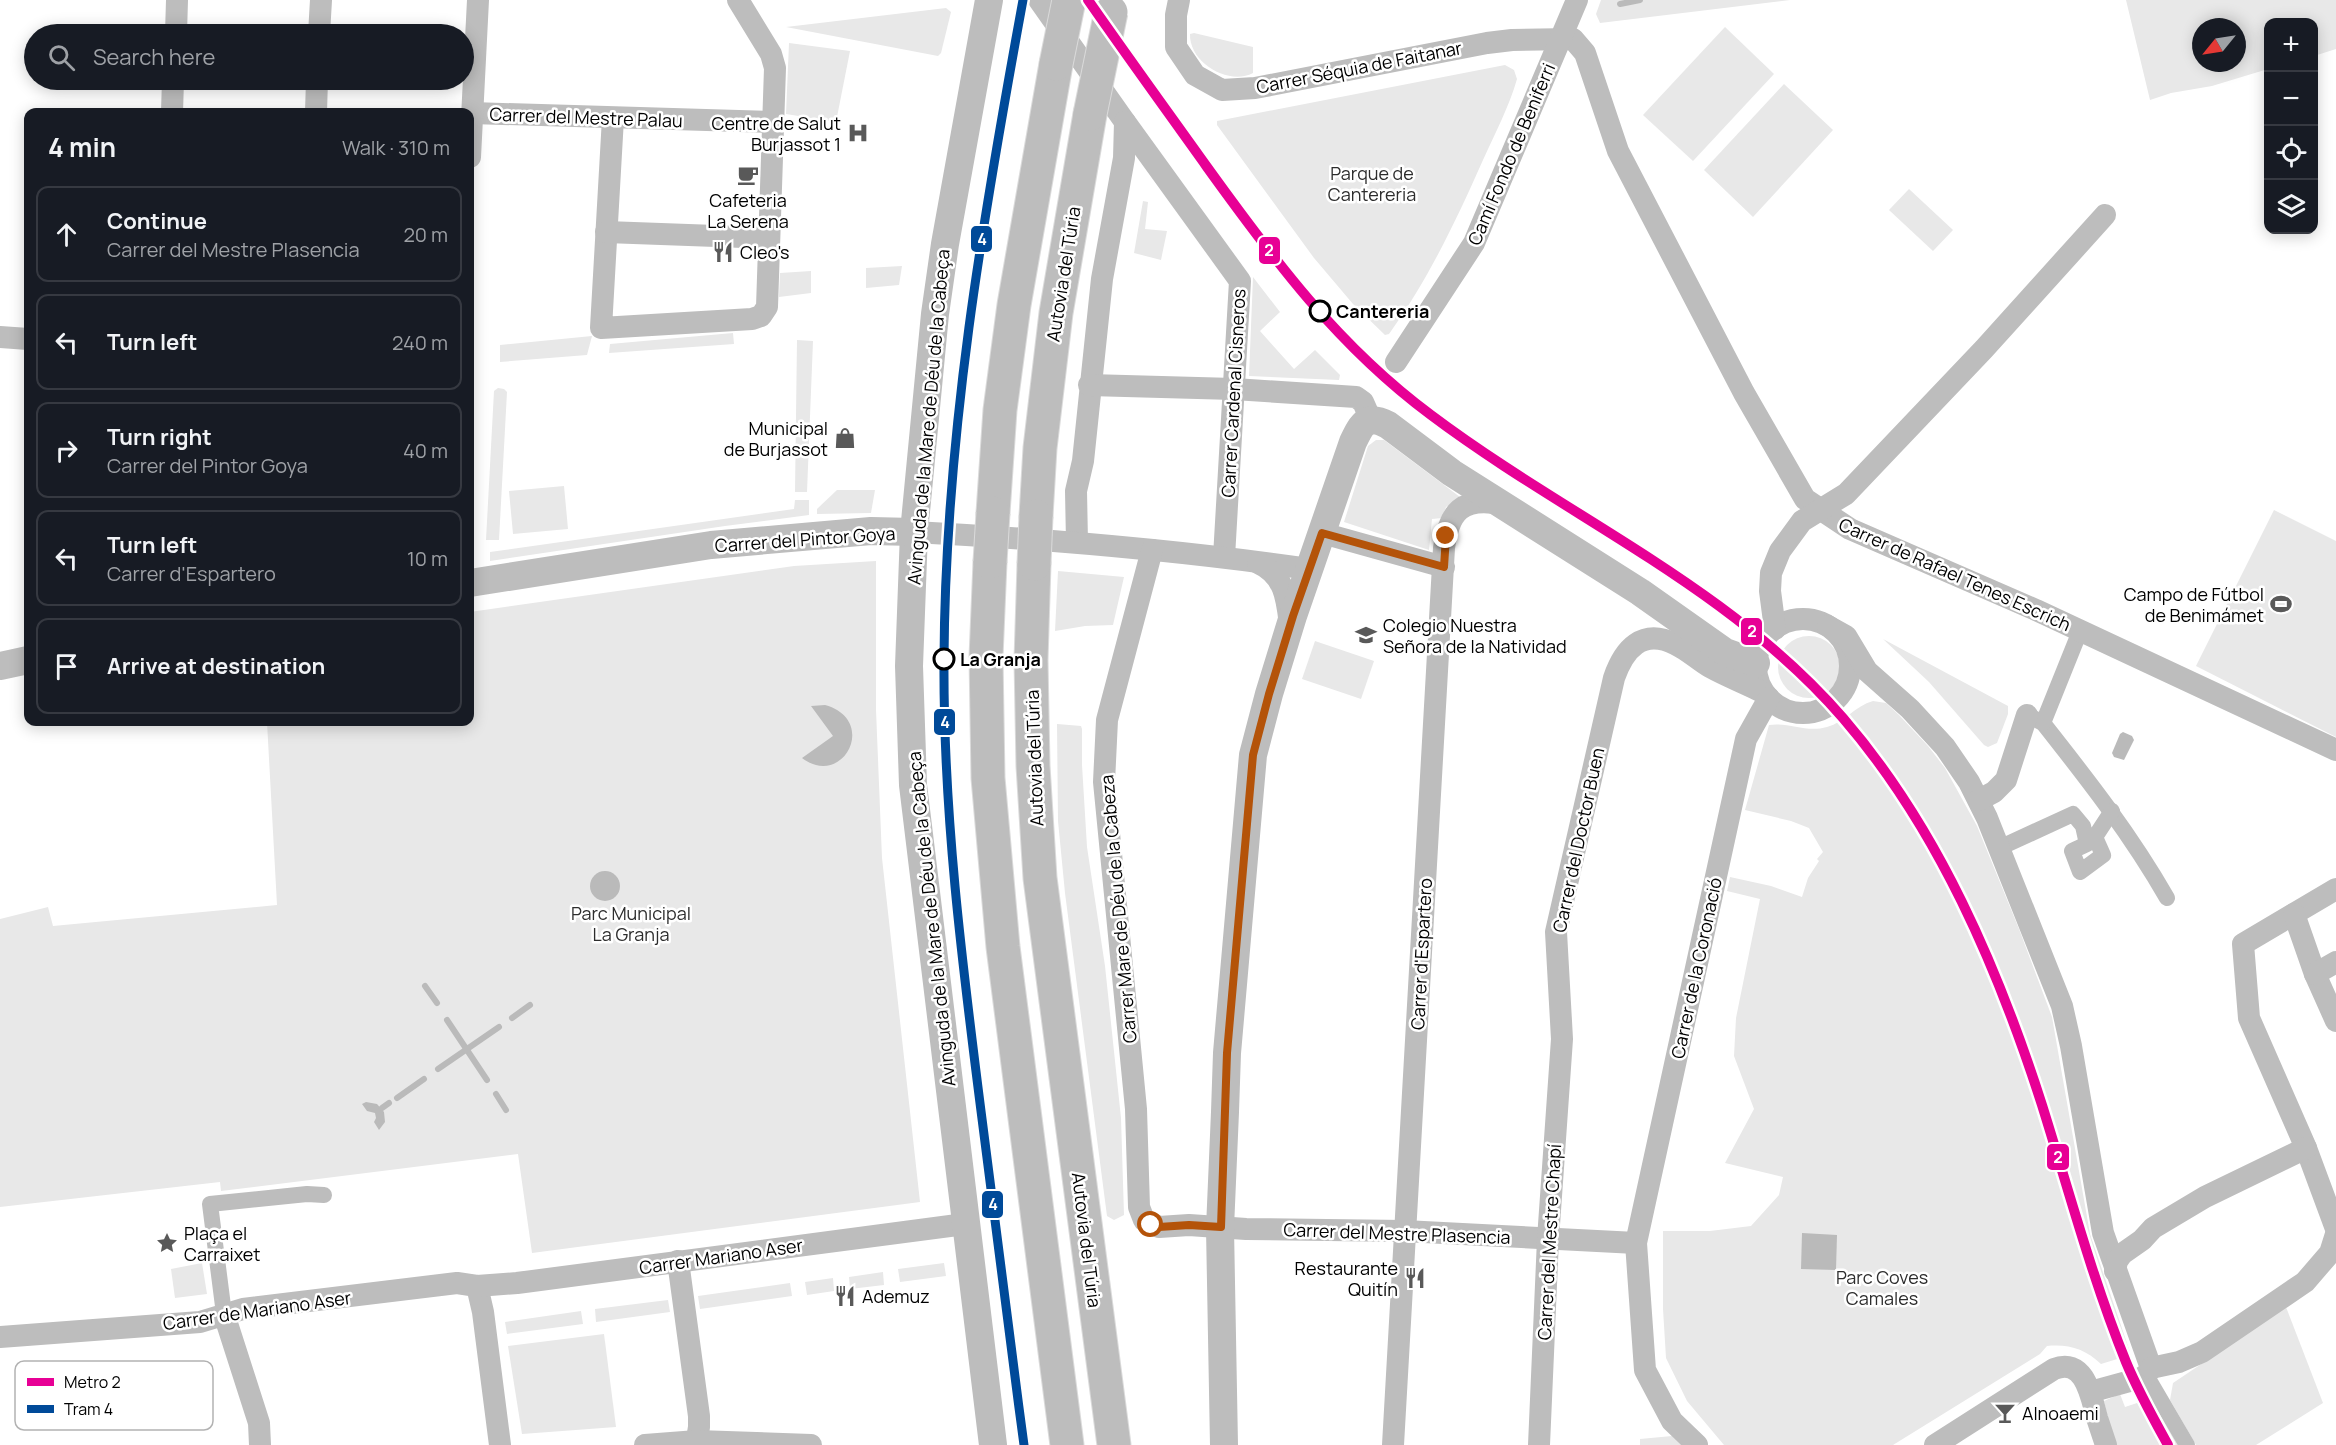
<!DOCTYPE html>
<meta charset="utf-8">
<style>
:root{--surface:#171b24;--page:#242831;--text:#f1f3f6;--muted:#9ea1a6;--line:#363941}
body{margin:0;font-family:Manrope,sans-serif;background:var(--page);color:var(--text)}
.controls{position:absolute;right:18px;top:18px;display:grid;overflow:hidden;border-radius:12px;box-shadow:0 3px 15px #0003}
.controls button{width:54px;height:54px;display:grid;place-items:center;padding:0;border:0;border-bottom:2px solid var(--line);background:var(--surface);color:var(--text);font:30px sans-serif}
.compass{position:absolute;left:2192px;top:18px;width:54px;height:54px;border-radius:50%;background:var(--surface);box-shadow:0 3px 15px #0003;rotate:240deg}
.stop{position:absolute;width:18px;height:18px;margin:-14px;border:4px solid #b45309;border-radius:50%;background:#fff}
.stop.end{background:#b45309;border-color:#fff;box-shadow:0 2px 6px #0008}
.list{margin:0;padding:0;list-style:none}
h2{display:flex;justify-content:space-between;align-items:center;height:78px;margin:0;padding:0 24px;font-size:26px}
h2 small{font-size:20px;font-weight:400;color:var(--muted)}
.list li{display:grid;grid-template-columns:39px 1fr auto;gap:18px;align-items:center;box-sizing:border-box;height:96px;margin:0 12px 12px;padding:0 12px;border:2px solid var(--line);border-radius:12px}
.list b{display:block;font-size:22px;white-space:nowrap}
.list p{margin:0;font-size:20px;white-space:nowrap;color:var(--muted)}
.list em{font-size:20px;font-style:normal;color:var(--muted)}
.icon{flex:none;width:33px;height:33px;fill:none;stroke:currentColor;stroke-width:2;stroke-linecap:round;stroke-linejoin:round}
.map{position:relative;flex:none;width:2336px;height:1445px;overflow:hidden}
.search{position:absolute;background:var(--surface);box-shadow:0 3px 15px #0003;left:24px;top:24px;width:450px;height:66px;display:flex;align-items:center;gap:15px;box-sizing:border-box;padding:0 21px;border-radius:33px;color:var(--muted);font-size:22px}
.panel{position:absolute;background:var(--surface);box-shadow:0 3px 15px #0003;left:24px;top:108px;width:450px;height:618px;border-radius:12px}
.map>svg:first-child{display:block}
</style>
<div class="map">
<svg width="2336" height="1445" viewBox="0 0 2336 1445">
<rect width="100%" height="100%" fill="#fff"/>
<g fill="#e8e8e8" fill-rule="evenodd">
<polygon points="1601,0 1790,0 1600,23 1596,14"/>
<path d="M 2126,0 L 2336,0 L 2336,49 L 2314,56 L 2314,22 L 2268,22 L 2268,69 L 2212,86 L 2171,93 L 2150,100 ZM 2201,27 L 2237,27 L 2237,63 L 2201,63 Z"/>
<polygon points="946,8 951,12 941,53 938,56 786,27"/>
<polygon points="1725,27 1774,74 1693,161 1643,115"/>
<path d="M 1194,33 L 1253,47 L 1253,73 C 1229,86 1189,63 1190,34 Z"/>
<polygon points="789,43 850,51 836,122 786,114"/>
<path d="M 1505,65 L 1514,70 L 1517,79 C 1509,107 1495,133 1483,160 C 1455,223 1429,278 1389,334 L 1385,335 L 1353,304 L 1314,258 L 1217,125 L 1217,121 Z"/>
<polygon points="1784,84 1833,130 1753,217 1704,170"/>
<polygon points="1909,189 1953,230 1933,251 1889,210"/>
<polygon points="1143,201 1148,202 1145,229 1167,231 1161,260 1134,253"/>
<polygon points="902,266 899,285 866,288 866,268"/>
<polygon points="811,271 811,293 779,297 780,273"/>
<polygon points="1253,277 1280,312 1260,331 1294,369 1315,350 1340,375 1339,380 1249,376"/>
<polygon points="733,333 734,344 609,353 610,344"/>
<polygon points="592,336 587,355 500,362 500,345"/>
<polygon points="797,340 813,341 807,492 795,492"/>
<polygon points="498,388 504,389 507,392 499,540 486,540 494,391"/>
<polygon points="1376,440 1384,440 1460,497 1446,507 1442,518 1432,519 1429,550 1344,522 1368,446"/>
<polygon points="564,486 568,529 513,534 509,491"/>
<polygon points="837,490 875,490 871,513 817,514 817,509"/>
<polygon points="795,500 809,500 809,515 725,526 490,561 490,552 794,509"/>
<polygon points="2274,510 2336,541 2336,737 2196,666"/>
<polygon points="876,561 876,710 882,858 920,1202 532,1253 518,1154 221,1191 220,1182 0,1207 0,919 48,907 53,926 277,905 267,722 470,722 470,612 794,566"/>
<polygon points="1058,571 1124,577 1113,625 1085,626 1055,631"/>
<circle cx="1809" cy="667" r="31"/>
<polygon points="1883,639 2008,706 2008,714 1997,743 1988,747 1984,745 1929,682"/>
<polygon points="1315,641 1374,661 1361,699 1302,679"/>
<path d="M 1873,701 L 1886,703 L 1899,715 L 1928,746 L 1945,768 L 1977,826 L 2019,929 L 2052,1017 L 2090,1234 L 2130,1352 L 2127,1356 L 2101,1364 C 2085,1349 2069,1344 2047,1346 L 2040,1354 L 1893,1445 L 1724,1445 L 1687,1401 L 1666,1358 L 1663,1309 L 1663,1231 L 1710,1231 L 1751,1226 L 1779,1195 L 1783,1177 L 1725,1163 L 1754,1109 L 1734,1056 L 1736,1018 L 1760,899 L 1727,891 L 1730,877 L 1771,886 L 1802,897 L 1808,878 L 1819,861 L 1817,859 L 1823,852 L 1809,828 L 1791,821 L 1745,810 L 1769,725 C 1789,722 1806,733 1827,727 C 1845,722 1855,706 1873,701 Z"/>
<polygon points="1057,724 1081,726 1082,729 1082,765 1087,847 1105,966 1121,1118 1124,1215 1114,1220 1107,1216 1065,893 1058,821"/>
<polygon points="202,1263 207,1294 175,1298 171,1269"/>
<polygon points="944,1263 946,1276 900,1282 898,1269"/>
<polygon points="883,1272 884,1285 850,1289 849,1277"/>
<polygon points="833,1278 834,1291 807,1295 805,1282"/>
<polygon points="790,1283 792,1296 700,1309 698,1296"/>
<polygon points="668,1300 670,1312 596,1322 595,1309"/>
<polygon points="2286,1307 2323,1403 2256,1445 2196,1445 2170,1400 2173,1383"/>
<polygon points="581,1311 583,1324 507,1334 505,1322"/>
<polygon points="604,1334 616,1427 522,1434 508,1346"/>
<polygon points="2120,1394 2125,1407 2152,1398 2179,1445 2114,1445 2104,1401"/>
<polygon points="1672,1436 1683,1445 1640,1445 1640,1439"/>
</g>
<g fill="#bababa">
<path d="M 825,705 C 879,720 843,789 802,758 L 833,736 L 811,706 Z"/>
<polygon points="2123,732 2132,736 2134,740 2124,760 2114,757 2112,753 2120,734"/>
<circle cx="605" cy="886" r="15"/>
<polygon points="366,1102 377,1104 384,1112 385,1122 379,1130 374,1122 376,1118 375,1113 367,1111 362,1104"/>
<polygon points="1802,1233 1837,1235 1836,1270 1801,1269"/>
</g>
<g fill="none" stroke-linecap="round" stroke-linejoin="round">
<g stroke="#bababa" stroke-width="6">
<polyline points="1620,4 1640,0"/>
<polyline points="425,986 437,1003"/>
<polyline points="512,1018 530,1005"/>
<polyline points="447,1020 487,1080"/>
<polyline points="438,1069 499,1027"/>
<polyline points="496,1094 506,1110"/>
<polyline points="397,1098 424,1079"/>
<polyline points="382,1108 389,1103"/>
</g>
<defs>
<g id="trunk">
<polyline points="993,513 1000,410 1014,305 1056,64"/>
<polyline points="1036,516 1040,448 1056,313 1090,114"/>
<polyline points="990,562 986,657 988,778 1003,947 1067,1445"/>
<polyline points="1034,564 1031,660 1033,766 1040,878 1114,1445"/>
</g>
</defs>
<use href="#trunk" stroke="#dbdbdb" stroke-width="35"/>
<g stroke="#bdbdbd" stroke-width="16">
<path d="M 2027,715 L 2043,723 C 2088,780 2131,835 2167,898"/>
<polyline points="2043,723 2080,631"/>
<polyline points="1999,848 2073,814 2083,826 2087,844 2072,851 2080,872 2103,855 2095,837 2112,811"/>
<polyline points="224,1314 210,1204 307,1194 324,1195"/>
<polyline points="2146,1375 2187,1445"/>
</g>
<g stroke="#bdbdbd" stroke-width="22">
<polyline points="1039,0 1125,122 1124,158 1102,279 1083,461 1076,491 1077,542"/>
<polyline points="1179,0 1176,15 1176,47 1195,75 1222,90 1255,88 1487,43 1512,40 1573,39 1585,53 1618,151 1744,393 1805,499 1850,529 2036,610 2336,750"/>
<polyline points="176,34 177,0"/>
<polyline points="319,34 321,0"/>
<polyline points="172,112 173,80"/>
<polyline points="316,112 317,80"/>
<polyline points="472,113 773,122"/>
<polyline points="613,118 601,328 752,319 761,316 767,307 775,68 771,54 738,0"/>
<polyline points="1125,122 1240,281 1224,557"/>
<polyline points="470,157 478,0"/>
<polyline points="606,232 768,238"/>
<polyline points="0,337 28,339"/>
<polyline points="1396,362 1474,243 1577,0"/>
<polyline points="1089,385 1234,389 1356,397 1363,402 1371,420"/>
<path d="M 914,532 C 1046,539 1178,550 1309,569"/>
<polyline points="1322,533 1444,567"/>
<polyline points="1152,550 1107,720 1104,782 1136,1109 1139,1207 1144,1220 1159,1227 1189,1225 1246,1229 1404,1231 1636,1243"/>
<path d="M 1258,563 C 1285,575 1287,599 1290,625"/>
<circle cx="1803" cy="666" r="47"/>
<polyline points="1828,626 1846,636 1867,671 1910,709 1945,747 1969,782 1987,818 2062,1006 2071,1046 2103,1233 2151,1368 2146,1375 2141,1378 2090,1392"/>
<polyline points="1775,629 1770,591 1771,573 1780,551 1802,521 1846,494 1984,349 2105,215"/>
<polyline points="1979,800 1994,792 2006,780 2027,715"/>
<polyline points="2336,889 2243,944 2249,1018 2306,1148 2336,1229"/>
<polyline points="2294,914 2315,974 2336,1021"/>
<polyline points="2315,974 2336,962"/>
<polyline points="678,1261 699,1416 699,1427 696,1445"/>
<polyline points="2115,1271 2117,1261 2122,1254 2142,1240 2153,1228 2205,1197 2306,1148"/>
<polyline points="477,1286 483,1312 500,1445"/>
<polyline points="224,1314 259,1423 260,1445"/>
<polyline points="0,1337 200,1322 243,1309 457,1283 477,1286 517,1283 965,1224"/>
<polyline points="2151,1368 2179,1362 2202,1352 2305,1282 2330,1253 2336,1234"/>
<polyline points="645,1445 697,1441 811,1445"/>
<path d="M 1393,1445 L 1444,548 C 1449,511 1462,497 1501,504"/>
<path d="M 1539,1445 L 1548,1239 L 1562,1039 L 1556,932 L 1614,678 C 1624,649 1642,628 1675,644 C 1688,650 1698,660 1710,667 C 1728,677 1747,684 1764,693"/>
<polyline points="1697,1445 1672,1421 1645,1370 1636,1243 1746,739 1769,698"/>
<path d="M 1935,1445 L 2054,1369 C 2085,1357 2091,1396 2097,1418 C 2100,1427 2103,1436 2106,1445"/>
</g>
<g stroke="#bdbdbd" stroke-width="28">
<polyline points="989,0 945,244 935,314 914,532 909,666 913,785 993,1445"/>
<polyline points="470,583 711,545 871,531 914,532"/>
<polyline points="0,666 28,660"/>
<path d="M 1224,1445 L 1220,1228 L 1225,1112 L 1227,1053 L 1253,755 L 1269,694 L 1293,616 L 1353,442 C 1362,423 1367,414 1388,425 L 1452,473 L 1640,592 L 1725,652 L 1756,663"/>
</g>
<use href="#trunk" stroke="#bdbdbd" stroke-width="33"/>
<defs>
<g id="trunk-bridge">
<polyline points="1056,64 1069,0"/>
<polyline points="1090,114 1111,12"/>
<polyline points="990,562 993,513"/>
<polyline points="1034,564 1036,516"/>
</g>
</defs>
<use href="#trunk-bridge" stroke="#dbdbdb" stroke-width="35" stroke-linecap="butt"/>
<use href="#trunk-bridge" stroke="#bdbdbd" stroke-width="33"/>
<defs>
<path id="tram-1" d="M 1023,0 C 983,218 945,437 944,660 C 943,811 962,962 981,1111 C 995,1223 1009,1334 1024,1445"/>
</defs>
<use href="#tram-1" stroke="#fff" stroke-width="14"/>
<use href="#tram-1" stroke="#004a99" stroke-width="9"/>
<defs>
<path id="metro-1" d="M 1088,0 C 1127,56 1167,111 1207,167 C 1274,260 1338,346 1431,415 C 1568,518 1729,586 1843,718 C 1938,828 1998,968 2042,1105 C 2069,1191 2092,1278 2126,1362 C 2138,1391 2153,1418 2168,1445"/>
</defs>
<use href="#metro-1" stroke="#fff" stroke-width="15"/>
<use href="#metro-1" stroke="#e70095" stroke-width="10"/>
</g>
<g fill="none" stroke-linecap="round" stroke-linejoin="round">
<polyline stroke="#b45309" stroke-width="8" points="1151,1225 1159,1227 1189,1225 1221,1227 1227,1053 1253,755 1269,694 1293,616 1322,533 1444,567 1446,536"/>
</g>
<defs>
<symbol id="hospital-bare" viewBox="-9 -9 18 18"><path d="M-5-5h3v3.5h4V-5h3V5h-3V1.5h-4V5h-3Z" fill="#595959" stroke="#fff" stroke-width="2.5" paint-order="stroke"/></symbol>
<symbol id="cafe-bare" viewBox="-9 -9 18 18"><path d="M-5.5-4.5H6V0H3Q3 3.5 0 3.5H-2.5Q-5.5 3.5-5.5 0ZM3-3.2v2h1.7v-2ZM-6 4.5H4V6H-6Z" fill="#595959" stroke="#fff" stroke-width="2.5" paint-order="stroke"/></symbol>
<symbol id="restaurant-bare" viewBox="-9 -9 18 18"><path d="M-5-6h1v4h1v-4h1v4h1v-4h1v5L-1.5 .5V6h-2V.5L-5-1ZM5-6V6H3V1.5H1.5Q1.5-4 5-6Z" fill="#595959" stroke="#fff" stroke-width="2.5" paint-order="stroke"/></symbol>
<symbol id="shop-bare" viewBox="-9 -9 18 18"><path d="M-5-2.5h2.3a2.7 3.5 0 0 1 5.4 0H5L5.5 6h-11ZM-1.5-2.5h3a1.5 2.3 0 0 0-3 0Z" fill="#595959" stroke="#fff" stroke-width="2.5" paint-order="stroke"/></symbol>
<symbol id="stadium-bare" viewBox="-9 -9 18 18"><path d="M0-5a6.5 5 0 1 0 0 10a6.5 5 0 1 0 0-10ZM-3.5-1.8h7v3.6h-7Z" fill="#595959" stroke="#fff" stroke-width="2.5" paint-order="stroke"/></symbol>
<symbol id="school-bare" viewBox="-9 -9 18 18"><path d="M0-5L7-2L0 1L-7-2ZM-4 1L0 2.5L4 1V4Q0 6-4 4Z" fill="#595959" stroke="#fff" stroke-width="2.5" paint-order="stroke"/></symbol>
<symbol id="sight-bare" viewBox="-9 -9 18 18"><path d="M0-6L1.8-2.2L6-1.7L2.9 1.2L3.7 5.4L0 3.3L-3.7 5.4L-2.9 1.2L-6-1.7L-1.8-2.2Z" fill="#595959" stroke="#fff" stroke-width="2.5" paint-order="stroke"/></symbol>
<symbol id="bar-bare" viewBox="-9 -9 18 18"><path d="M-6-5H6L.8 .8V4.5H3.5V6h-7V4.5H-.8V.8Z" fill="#595959" stroke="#fff" stroke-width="2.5" paint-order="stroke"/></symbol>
</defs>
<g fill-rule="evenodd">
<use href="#hospital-bare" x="843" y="118" width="30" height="30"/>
<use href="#cafe-bare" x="733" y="160" width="30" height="30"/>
<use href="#restaurant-bare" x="708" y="237" width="30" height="30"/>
<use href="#shop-bare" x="830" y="423" width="30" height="30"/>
<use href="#stadium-bare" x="2266" y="589" width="30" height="30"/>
<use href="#school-bare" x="1351" y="620" width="30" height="30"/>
<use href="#sight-bare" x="152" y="1228" width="30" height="30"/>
<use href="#restaurant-bare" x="1400" y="1263" width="30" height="30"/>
<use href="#restaurant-bare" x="830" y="1281" width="30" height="30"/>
<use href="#bar-bare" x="1990" y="1398" width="30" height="30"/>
</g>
<g fill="#fff" stroke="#000" stroke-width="3">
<circle cx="1320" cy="311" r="10"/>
<circle cx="944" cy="659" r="10"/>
</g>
<g text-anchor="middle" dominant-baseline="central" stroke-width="5" stroke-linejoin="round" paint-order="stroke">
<g font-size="18" fill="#000" stroke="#fff">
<text transform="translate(1359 67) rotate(-11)">Carrer Séquia de Faitanar</text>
<text transform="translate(586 117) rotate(2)">Carrer del Mestre Palau</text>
<text transform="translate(1511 154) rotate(-67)">Camí Fondo de Beniferri</text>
<text transform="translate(1063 274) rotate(-81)">Autovia del Túria</text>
<text transform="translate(1233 393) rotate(-87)">Carrer Cardenal Cisneros</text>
<text transform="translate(928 417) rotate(-85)">Avinguda de la Mare de Déu de la Cabeça</text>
<text transform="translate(805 539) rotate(-4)">Carrer del Pintor Goya</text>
<text transform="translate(1955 574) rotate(24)">Carrer de Rafael Tenes Escrich</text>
<text transform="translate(1034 758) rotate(-92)">Autovia del Túria</text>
<text transform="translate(1578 840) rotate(-78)">Carrer del Doctor Buen</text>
<text transform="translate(1118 909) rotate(-95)">Carrer Mare de Déu de la Cabeza</text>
<text transform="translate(931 919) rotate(-96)">Avinguda de la Mare de Déu de la Cabeça</text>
<text transform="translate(1421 954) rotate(-87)">Carrer d'Espartero</text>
<text transform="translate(1696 968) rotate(-78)">Carrer de la Coronació</text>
<text transform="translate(1397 1233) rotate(2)">Carrer del Mestre Plasencia</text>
<text transform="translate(1087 1240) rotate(83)">Autovia del Túria</text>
<text transform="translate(1549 1242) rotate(-87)">Carrer del Mestre Chapí</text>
<text transform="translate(721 1256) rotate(-8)">Carrer Mariano Aser</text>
<text transform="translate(257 1310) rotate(-8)">Carrer de Mariano Aser</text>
</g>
<g font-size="18" fill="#000" stroke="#fff" text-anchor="start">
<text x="841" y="123" text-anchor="end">Centre de Salut<tspan x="841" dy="21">Burjassot 1</tspan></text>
<text x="748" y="200" text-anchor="middle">Cafeteria<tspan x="748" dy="21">La Serena</tspan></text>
<text x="740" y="252">Cleo's</text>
<text x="828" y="428" text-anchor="end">Municipal<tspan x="828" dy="21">de Burjassot</tspan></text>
<text x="2264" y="594" text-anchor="end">Campo de Fútbol<tspan x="2264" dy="21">de Benimámet</tspan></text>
<text x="1383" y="625">Colegio Nuestra<tspan x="1383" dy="21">Señora de la Natividad</tspan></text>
<text x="184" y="1233">Plaça el<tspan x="184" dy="21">Carraixet</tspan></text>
<text x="1398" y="1268" text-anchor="end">Restaurante<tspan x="1398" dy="21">Quitín</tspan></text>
<text x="862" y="1296">Ademuz</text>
<text x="2022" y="1413">Alnoaemi</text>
</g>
<g font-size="18" fill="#2d2d2d" stroke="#fff">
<text x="1372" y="173">Parque de<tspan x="1372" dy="21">Cantereria</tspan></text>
<text x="631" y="913">Parc Municipal<tspan x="631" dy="21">La Granja</tspan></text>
<text x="1882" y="1277">Parc Coves<tspan x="1882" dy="21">Camales</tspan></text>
</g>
<g font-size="18" font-weight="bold" fill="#000" stroke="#fff" text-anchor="start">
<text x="1336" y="311">Cantereria</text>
<text x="960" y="659">La Granja</text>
</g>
</g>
<rect x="15" y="1361" width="198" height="69" rx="9" fill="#fff" stroke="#b2b2b2" stroke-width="1.5"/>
<rect x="27" y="1378" width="27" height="8" fill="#e70095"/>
<rect x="27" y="1405" width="27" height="8" fill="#004a99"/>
<g font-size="16" fill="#000">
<text x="64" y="1388">Metro 2</text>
<text x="64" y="1415">Tram 4</text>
</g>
<g stroke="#fff" stroke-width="2">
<rect x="970" y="225" width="23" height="28" rx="6" fill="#004a99"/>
<rect x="1258" y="236" width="23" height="29" rx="6" fill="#e70095"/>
<rect x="1740" y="617" width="23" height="29" rx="6" fill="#e70095"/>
<rect x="933" y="708" width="23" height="28" rx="6" fill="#004a99"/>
<rect x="2046" y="1143" width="24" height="28" rx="6" fill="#e70095"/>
<rect x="981" y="1190" width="23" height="29" rx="6" fill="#004a99"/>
</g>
<g font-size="16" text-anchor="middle" font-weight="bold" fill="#fff">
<text x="982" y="245">4</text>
<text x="1269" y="256">2</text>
<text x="1752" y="637">2</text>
<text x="945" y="728">4</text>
<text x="2058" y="1163">2</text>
<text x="993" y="1210">4</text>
</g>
</svg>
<div class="controls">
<button>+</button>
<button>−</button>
<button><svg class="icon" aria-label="locate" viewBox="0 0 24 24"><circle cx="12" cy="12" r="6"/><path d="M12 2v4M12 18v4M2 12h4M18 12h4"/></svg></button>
<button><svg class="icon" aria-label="layers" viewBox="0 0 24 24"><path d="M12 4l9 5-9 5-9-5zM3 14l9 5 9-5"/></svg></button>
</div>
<svg class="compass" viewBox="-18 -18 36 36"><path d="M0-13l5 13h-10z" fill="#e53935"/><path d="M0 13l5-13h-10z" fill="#9ea1a6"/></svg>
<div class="stop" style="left:1151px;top:1225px"></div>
<div class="stop end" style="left:1446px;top:536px"></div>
<div class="search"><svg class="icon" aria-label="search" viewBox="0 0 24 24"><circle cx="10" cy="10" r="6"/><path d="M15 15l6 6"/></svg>Search here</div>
<section class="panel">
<h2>4 min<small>Walk · 310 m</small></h2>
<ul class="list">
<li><svg class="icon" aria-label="ahead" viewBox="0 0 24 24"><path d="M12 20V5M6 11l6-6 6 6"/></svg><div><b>Continue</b><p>Carrer del Mestre Plasencia</p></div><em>20 m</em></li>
<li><svg class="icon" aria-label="left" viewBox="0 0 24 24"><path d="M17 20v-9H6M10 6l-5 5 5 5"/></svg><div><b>Turn left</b></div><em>240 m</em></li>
<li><svg class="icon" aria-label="right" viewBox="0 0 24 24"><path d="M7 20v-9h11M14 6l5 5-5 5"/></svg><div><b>Turn right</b><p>Carrer del Pintor Goya</p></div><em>40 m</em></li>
<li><svg class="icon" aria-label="left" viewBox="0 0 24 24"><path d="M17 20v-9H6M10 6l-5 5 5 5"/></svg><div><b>Turn left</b><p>Carrer d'Espartero</p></div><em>10 m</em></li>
<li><svg class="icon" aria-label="arrive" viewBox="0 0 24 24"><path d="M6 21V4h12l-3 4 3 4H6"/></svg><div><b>Arrive at destination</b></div></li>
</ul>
</section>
</div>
